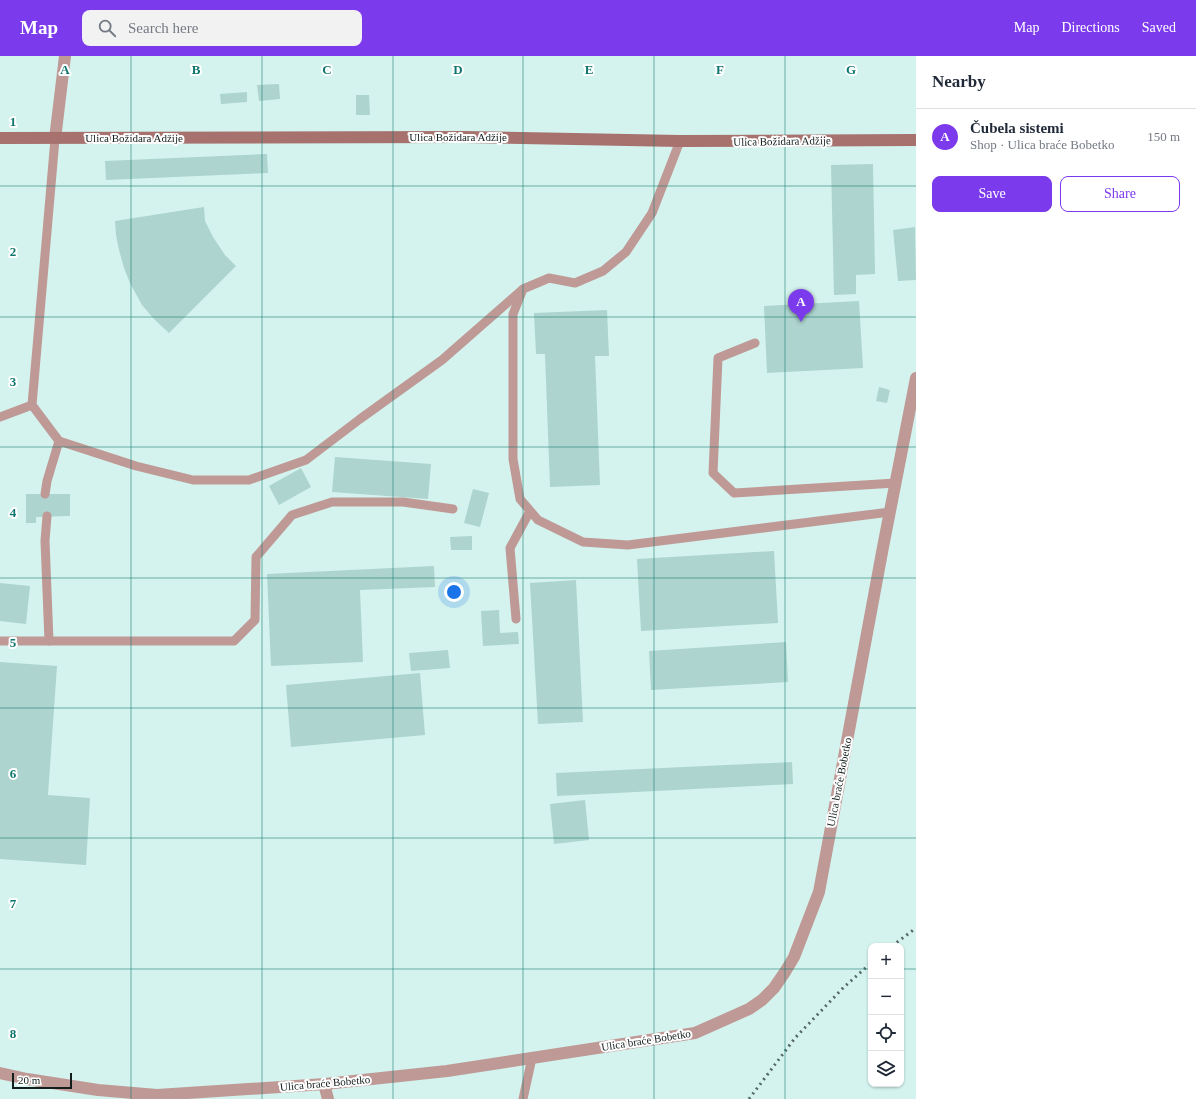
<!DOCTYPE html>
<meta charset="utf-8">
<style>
:root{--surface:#fff;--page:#f2f2f3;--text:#1f2937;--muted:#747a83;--line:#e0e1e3;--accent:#7c3aed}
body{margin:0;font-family:Georgia,serif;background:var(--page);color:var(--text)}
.controls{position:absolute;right:12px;bottom:12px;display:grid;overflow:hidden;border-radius:8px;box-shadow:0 1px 3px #0004}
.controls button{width:36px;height:36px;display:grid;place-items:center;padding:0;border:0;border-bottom:1px solid var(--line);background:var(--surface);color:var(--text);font:20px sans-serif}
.scale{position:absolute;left:12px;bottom:10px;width:60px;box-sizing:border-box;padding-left:4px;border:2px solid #131e1c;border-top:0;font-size:11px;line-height:14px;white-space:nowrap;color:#131e1c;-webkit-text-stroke:3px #fff;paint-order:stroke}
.you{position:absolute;left:454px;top:536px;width:14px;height:14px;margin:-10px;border:3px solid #fff;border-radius:50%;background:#1a73e8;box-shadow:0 0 0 6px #1a73e833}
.badge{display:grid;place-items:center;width:26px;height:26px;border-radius:50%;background:var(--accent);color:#fff;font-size:13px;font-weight:700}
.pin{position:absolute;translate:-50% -33px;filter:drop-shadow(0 1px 2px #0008)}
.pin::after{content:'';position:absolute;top:21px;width:14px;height:12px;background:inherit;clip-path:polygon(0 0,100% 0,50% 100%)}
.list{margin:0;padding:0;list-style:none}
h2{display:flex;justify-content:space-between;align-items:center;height:52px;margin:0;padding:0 16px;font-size:17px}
h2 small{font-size:13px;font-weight:400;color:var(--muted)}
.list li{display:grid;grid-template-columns:26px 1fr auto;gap:12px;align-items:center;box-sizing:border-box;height:56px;padding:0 16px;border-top:1px solid var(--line)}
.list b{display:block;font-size:15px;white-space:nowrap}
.list p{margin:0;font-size:13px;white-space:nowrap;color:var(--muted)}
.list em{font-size:13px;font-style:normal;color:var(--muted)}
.actions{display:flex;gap:8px;padding:12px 16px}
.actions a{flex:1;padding:9px 0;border:1px solid var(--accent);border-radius:8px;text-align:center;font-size:14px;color:var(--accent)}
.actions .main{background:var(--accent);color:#fff}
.icon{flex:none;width:22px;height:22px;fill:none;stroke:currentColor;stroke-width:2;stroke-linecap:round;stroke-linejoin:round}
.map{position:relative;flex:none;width:916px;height:1043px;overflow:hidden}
header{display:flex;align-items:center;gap:24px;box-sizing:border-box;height:56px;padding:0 20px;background:var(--accent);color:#fff}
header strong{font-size:19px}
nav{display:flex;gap:22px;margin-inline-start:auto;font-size:14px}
.search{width:280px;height:36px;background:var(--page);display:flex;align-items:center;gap:10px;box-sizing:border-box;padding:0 14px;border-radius:8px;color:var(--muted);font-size:15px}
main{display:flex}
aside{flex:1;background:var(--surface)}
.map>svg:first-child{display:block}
</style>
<header>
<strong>Map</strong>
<div class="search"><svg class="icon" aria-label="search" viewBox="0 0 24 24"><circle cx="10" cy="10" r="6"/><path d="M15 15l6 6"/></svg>Search here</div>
<nav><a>Map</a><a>Directions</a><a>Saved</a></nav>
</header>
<main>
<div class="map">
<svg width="916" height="1043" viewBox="0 0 916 1043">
<rect width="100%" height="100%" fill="#d4f3ee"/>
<g fill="#add4ce">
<polygon points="279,28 280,43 259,45 257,29"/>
<polygon points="247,36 247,46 221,48 220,38"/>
<polygon points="356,39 369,39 370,59 356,59"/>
<polygon points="267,98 268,117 106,124 105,105"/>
<polygon points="873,108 875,218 856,219 856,238 834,239 831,109"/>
<polygon points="204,151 205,165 213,181 225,199 236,210 169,277 153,262 142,249 130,227 124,212 119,194 116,179 115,165"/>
<polygon points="915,171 916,224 898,225 893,174"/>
<polygon points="859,245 863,312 767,317 764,250"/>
<polygon points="607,254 609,300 595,300 600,429 550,431 545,298 536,298 534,257"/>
<polygon points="879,331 890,334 887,347 876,345"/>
<polygon points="335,401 431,408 428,443 332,436"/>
<polygon points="301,412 311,431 279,449 269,430"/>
<polygon points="473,433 489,437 480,471 464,467"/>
<polygon points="26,438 70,438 70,460 36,461 36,467 26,467"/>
<polygon points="472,480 472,494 451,494 450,481"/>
<polygon points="774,495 778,567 641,575 637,503"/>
<polygon points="434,510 435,531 360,534 363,606 271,610 267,518"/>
<polygon points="576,524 583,666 538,668 530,527"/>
<polygon points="0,527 30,530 26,568 0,565"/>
<polygon points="499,554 500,577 518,576 519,588 483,590 481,555"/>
<polygon points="786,586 788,626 651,634 649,595"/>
<polygon points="448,594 450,612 411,615 409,597"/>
<polygon points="0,606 57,610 48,739 90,742 86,809 0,803"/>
<polygon points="420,617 425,679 291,691 286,629"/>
<polygon points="792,706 793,728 557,740 556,717"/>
<polygon points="585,744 589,784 554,788 550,748"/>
</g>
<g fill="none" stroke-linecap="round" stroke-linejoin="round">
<g stroke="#bf9996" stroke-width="9">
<polyline points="680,85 652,157 626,196 603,215 575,227 549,222 523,233 513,258 513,403 520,443 538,464 583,486 628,489 890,456"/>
<polyline points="755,287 718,302 713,417 734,437 896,427"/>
<polyline points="0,361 32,349"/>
<polyline points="59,385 136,410 193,424 249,424 306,404 360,363 442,304 522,234"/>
<polyline points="45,438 47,425 59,385 32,349 55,83"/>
<polyline points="47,460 45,485 49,585 234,585 255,564 256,501 292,459 332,446 403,446 453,453"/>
<polyline points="516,563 510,492 530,455"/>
<polyline points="0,585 49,585"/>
<polyline points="523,1043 532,1002"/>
</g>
<g stroke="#bf9996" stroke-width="12">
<polyline points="55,83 65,0"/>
<polyline points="0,1017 27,1023 98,1034 157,1039 325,1028 447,1015 695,977 749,953 762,944 774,932 785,916 794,901 819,836 883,491 916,322"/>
<polyline points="324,1028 328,1043"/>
</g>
<polyline stroke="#a7716e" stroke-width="12" points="0,82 464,81 680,85 916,84"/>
<g stroke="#556764" stroke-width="3" stroke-dasharray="2 4" stroke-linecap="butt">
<polyline points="892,890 916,872"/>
<polyline points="749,1043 795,982 844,931 871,907"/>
</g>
</g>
<path fill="none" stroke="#0f766e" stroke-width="1" stroke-opacity="0.55" d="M 131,0 L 131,1043M 262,0 L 262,1043M 393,0 L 393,1043M 523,0 L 523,1043M 654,0 L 654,1043M 785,0 L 785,1043M 0,130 L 916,130M 0,261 L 916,261M 0,391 L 916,391M 0,522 L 916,522M 0,652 L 916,652M 0,782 L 916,782M 0,913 L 871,913M 901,913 L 916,913"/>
<g text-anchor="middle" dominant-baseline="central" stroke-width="4" stroke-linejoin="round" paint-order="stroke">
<g font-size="11" fill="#131e1c" stroke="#fff">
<text x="458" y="81">Ulica Božidara Adžije</text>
<text x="134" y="82">Ulica Božidara Adžije</text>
<text transform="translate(782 85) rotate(-1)">Ulica Božidara Adžije</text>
<text transform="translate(839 726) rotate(-79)">Ulica braće Bobetko</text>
<text transform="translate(646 984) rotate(-9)">Ulica braće Bobetko</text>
<text transform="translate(325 1027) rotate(-5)">Ulica braće Bobetko</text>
</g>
</g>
<g font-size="13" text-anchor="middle" font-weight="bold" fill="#0f766e" stroke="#fff" stroke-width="4" stroke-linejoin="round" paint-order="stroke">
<text x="65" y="18">A</text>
<text x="196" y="18">B</text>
<text x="327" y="18">C</text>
<text x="458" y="18">D</text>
<text x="589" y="18">E</text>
<text x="720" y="18">F</text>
<text x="851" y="18">G</text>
<text x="13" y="70">1</text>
<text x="13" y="200">2</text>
<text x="13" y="330">3</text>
<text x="13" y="461">4</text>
<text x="13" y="591">5</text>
<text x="13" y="722">6</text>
<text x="13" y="852">7</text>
<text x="13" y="982">8</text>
</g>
</svg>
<div class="controls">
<button>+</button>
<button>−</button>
<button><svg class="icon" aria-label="locate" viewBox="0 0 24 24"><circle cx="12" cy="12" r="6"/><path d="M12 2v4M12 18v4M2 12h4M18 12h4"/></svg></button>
<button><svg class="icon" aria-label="layers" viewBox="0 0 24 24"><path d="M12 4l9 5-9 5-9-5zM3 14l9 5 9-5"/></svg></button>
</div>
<div class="scale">20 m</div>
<div class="you"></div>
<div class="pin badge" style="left:801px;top:266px">A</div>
</div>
<aside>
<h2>Nearby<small></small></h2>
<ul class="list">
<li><span class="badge">A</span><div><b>Čubela sistemi</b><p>Shop · Ulica braće Bobetko</p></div><em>150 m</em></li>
</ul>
<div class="actions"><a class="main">Save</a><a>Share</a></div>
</aside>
</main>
